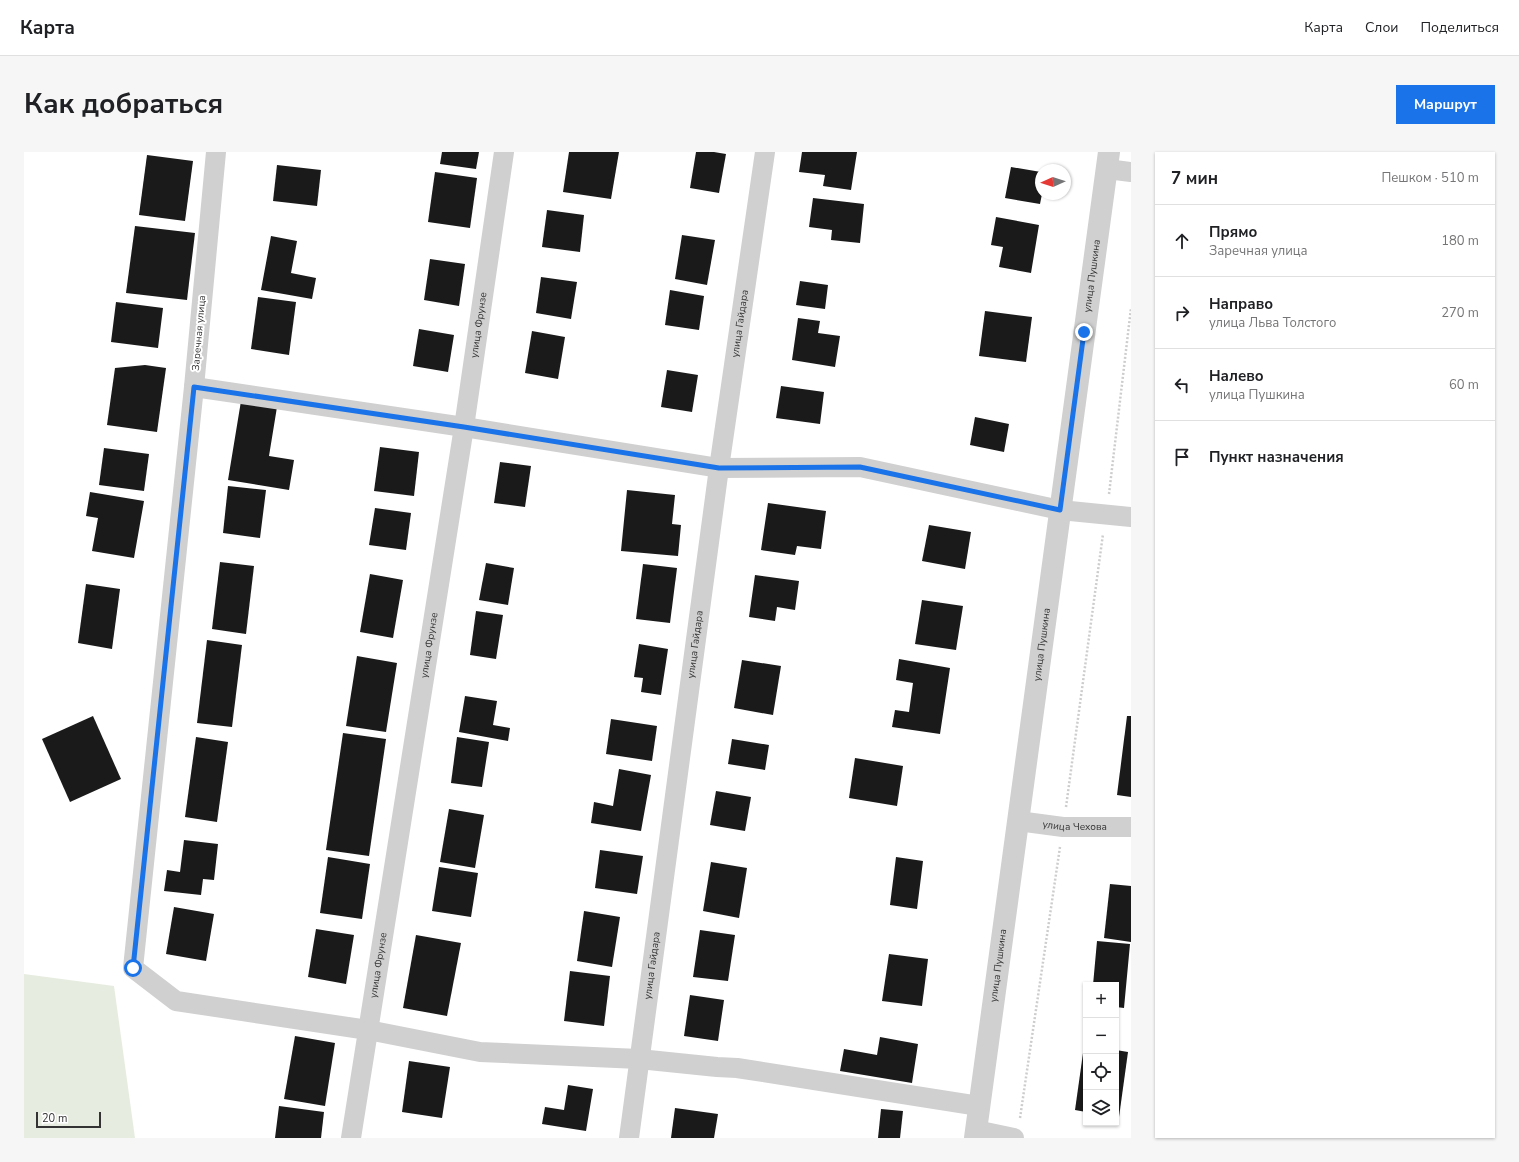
<!DOCTYPE html>
<html lang="ru">
<meta charset="utf-8">
<style>
:root{--surface:#fff;--page:#f6f6f6;--text:#202124;--muted:#757577;--line:#e0e0e0;--accent:#1a73e8}
body{margin:0;font-family:"Nunito Sans",sans-serif;background:var(--page);color:var(--text)}
.controls{position:absolute;right:12px;bottom:12px;display:grid;overflow:hidden;border-radius:0px;box-shadow:0 1px 3px #0004}
.controls button{width:36px;height:36px;display:grid;place-items:center;padding:0;border:0;border-bottom:1px solid var(--line);background:var(--surface);color:var(--text);font:20px sans-serif}
.compass{position:absolute;left:1011px;top:12px;width:36px;height:36px;border-radius:50%;background:var(--surface);box-shadow:0 1px 3px #0004;rotate:267deg}
.scale{position:absolute;left:12px;bottom:10px;width:65px;box-sizing:border-box;padding-left:4px;border:2px solid #333;border-top:0;font-size:11px;line-height:14px;white-space:nowrap;color:#333;-webkit-text-stroke:3px #fff;paint-order:stroke}
.stop{position:absolute;width:12px;height:12px;margin:-9px;border:3px solid #1a73e8;border-radius:50%;background:#fff}
.stop.end{background:#1a73e8;border-color:#fff;box-shadow:0 1px 4px #0008}
.list{margin:0;padding:0;list-style:none}
h2{display:flex;justify-content:space-between;align-items:center;height:52px;margin:0;padding:0 16px;font-size:17px}
h2 small{font-size:13px;font-weight:400;color:var(--muted)}
.list li{display:grid;grid-template-columns:26px 1fr auto;gap:12px;align-items:center;box-sizing:border-box;height:72px;padding:0 16px;border-top:1px solid var(--line)}
.list b{display:block;font-size:15px;white-space:nowrap}
.list p{margin:0;font-size:13px;white-space:nowrap;color:var(--muted)}
.list em{font-size:13px;font-style:normal;color:var(--muted)}
.icon{flex:none;width:22px;height:22px;fill:none;stroke:currentColor;stroke-width:2;stroke-linecap:round;stroke-linejoin:round}
.map{position:relative;flex:none;width:1107px;height:986px;overflow:hidden;border-radius:0px}
header{display:flex;align-items:center;gap:24px;box-sizing:border-box;height:56px;padding:0 20px;background:var(--surface);border-bottom:1px solid var(--line)}
header strong{font-size:19px}
nav{display:flex;gap:22px;margin-inline-start:auto;font-size:14px}
.intro{display:flex;align-items:center;justify-content:space-between;box-sizing:border-box;height:96px;padding:0 24px}
h1{margin:0;font-size:28px}
.button{padding:10px 18px;border-radius:0px;background:var(--accent);color:#fff;font-size:14px;font-weight:700}
main{display:flex;gap:24px;padding:0 24px}
aside{flex:1;background:var(--surface);border-radius:0px;box-shadow:0 1px 3px #0004}
.map>svg:first-child{display:block}
</style>
<header>
<strong>Карта</strong>
<nav><a>Карта</a><a>Слои</a><a>Поделиться</a></nav>
</header>
<div class="intro"><h1>Как добраться</h1><a class="button">Маршрут</a></div>
<main>
<div class="map">
<svg width="1107" height="986" viewBox="0 0 1107 986">
<rect width="100%" height="100%" fill="#fff"/>
<polygon fill="#e6ecdf" points="0,822 90,834 111,986 0,986"/>
<g fill="#1a1a1a">
<polygon points="418,0 455,0 452,17 416,12"/>
<polygon points="545,0 595,0 587,47 539,40"/>
<polygon points="672,0 690,0 702,2 695,41 666,36"/>
<polygon points="778,0 833,0 827,38 799,34 801,23 775,20"/>
<polygon points="123,3 169,9 161,69 115,63"/>
<polygon points="253,13 297,18 293,54 249,49"/>
<polygon points="987,15 1017,20 1017,42 1018,42 1016,52 981,46"/>
<polygon points="411,20 453,26 446,76 404,70"/>
<polygon points="789,46 840,52 836,91 807,88 808,78 785,75"/>
<polygon points="523,58 560,63 556,100 518,95"/>
<polygon points="972,65 1015,73 1007,121 975,115 979,95 967,93"/>
<polygon points="111,74 171,81 163,148 102,141"/>
<polygon points="658,83 691,88 683,133 651,127"/>
<polygon points="247,84 273,89 267,121 292,126 288,147 237,138"/>
<polygon points="406,107 441,112 435,154 400,148"/>
<polygon points="517,125 553,130 547,167 512,161"/>
<polygon points="776,129 804,133 801,157 772,153"/>
<polygon points="646,138 680,144 675,178 641,173"/>
<polygon points="234,145 272,150 265,203 227,197"/>
<polygon points="92,150 139,156 134,196 87,190"/>
<polygon points="961,159 1008,165 1002,210 955,204"/>
<polygon points="774,166 796,169 794,181 816,184 811,215 768,208"/>
<polygon points="395,177 430,183 424,220 389,214"/>
<polygon points="508,179 541,185 534,227 501,221"/>
<polygon points="121,213 142,216 133,280 83,273 91,216"/>
<polygon points="643,218 674,223 668,260 637,255"/>
<polygon points="757,234 800,240 796,272 752,266"/>
<polygon points="217,249 253,255 245,304 270,308 265,338 204,328"/>
<polygon points="951,265 985,272 980,300 946,293"/>
<polygon points="356,295 395,300 390,344 350,339"/>
<polygon points="80,296 125,302 120,339 75,333"/>
<polygon points="476,310 507,314 501,355 470,351"/>
<polygon points="204,334 242,338 236,386 199,381"/>
<polygon points="603,338 651,343 648,372 657,373 654,404 597,399"/>
<polygon points="66,340 120,349 110,406 68,399 74,366 62,364"/>
<polygon points="744,351 802,359 797,397 773,394 771,403 737,398"/>
<polygon points="351,356 387,361 382,398 345,393"/>
<polygon points="905,373 947,380 941,417 898,409"/>
<polygon points="196,410 230,414 222,482 188,477"/>
<polygon points="462,411 490,416 484,453 455,448"/>
<polygon points="619,412 653,416 646,471 612,467"/>
<polygon points="346,422 379,428 369,486 336,480"/>
<polygon points="731,423 775,429 771,458 753,455 751,469 725,465"/>
<polygon points="62,432 96,437 88,497 54,491"/>
<polygon points="898,448 939,454 932,498 891,492"/>
<polygon points="452,459 479,463 472,507 446,503"/>
<polygon points="183,488 218,493 208,575 173,571"/>
<polygon points="615,492 644,497 637,543 617,540 619,526 610,525"/>
<polygon points="333,504 373,511 362,580 322,574"/>
<polygon points="875,507 926,516 916,582 868,575 871,558 885,560 889,531 872,528"/>
<polygon points="718,508 757,514 749,563 710,556"/>
<polygon points="441,544 473,549 469,573 486,576 484,589 435,580"/>
<polygon points="69,564 97,627 46,650 18,587"/>
<polygon points="1103,564 1107,564 1107,645 1093,643"/>
<polygon points="587,567 633,574 628,609 582,602"/>
<polygon points="319,581 362,587 345,704 302,698"/>
<polygon points="172,585 204,590 193,670 161,665"/>
<polygon points="433,585 465,590 458,635 427,631"/>
<polygon points="708,587 745,593 741,618 704,612"/>
<polygon points="831,606 879,614 873,654 825,646"/>
<polygon points="595,617 627,623 617,679 567,671 570,650 589,654"/>
<polygon points="692,639 727,645 721,679 686,673"/>
<polygon points="425,657 460,663 451,716 416,710"/>
<polygon points="160,688 194,692 190,728 179,727 177,743 140,739 143,718 156,720"/>
<polygon points="576,698 619,704 613,742 571,736"/>
<polygon points="304,705 346,712 338,767 296,761"/>
<polygon points="872,705 899,709 893,757 866,753"/>
<polygon points="687,710 723,716 715,766 679,759"/>
<polygon points="415,715 454,721 447,765 408,759"/>
<polygon points="1086,732 1107,734 1107,790 1080,786"/>
<polygon points="150,755 190,762 182,809 142,802"/>
<polygon points="560,759 596,765 588,815 553,809"/>
<polygon points="292,777 330,783 322,832 284,825"/>
<polygon points="676,778 711,783 704,829 669,825"/>
<polygon points="392,783 437,791 423,864 379,856"/>
<polygon points="1073,789 1106,792 1100,856 1092,855 1092,833 1069,833"/>
<polygon points="865,802 904,807 898,854 858,849"/>
<polygon points="546,819 586,824 580,874 540,869"/>
<polygon points="666,843 700,848 694,889 660,884"/>
<polygon points="271,884 311,891 301,954 260,947"/>
<polygon points="856,885 894,892 888,931 816,919 820,897 853,903"/>
<polygon points="1060,894 1062,894 1062,960 1051,958"/>
<polygon points="1092,898 1104,900 1095,965 1092,964"/>
<polygon points="385,909 426,915 418,966 378,960"/>
<polygon points="544,933 569,937 562,979 518,972 521,955 540,958"/>
<polygon points="255,954 300,960 297,986 251,986"/>
<polygon points="651,956 694,962 690,986 647,986"/>
<polygon points="857,957 879,959 876,986 854,986"/>
</g>
<g fill="none" stroke-linecap="round" stroke-linejoin="round">
<g stroke="#cdcdcd" stroke-width="2.5" stroke-dasharray="2 2" stroke-linecap="butt">
<polyline points="1085,342 1107,156"/>
<polyline points="1042,655 1079,382"/>
<polyline points="996,966 1036,695"/>
</g>
<g stroke="#d0d0d0" stroke-width="20">
<polyline points="192,0 170,235 109,816 152,849 344,878 456,900 615,907 693,915 713,916 955,954"/>
<polyline points="1083,17 1107,20"/>
<polyline points="170,235 440,275 695,316 836,315 1036,358 1107,365"/>
<path id="s1" d="M 994,669 L 1039,675 L 1107,675"/>
<polyline points="952,978 990,986"/>
<path id="s2" d="M 327,986 L 440,275 L 480,0"/>
<path id="s3" d="M 605,986 L 695,316 L 741,0"/>
</g>
<path stroke="#d0d0d0" stroke-width="22" id="s4" d="M 951,986 L 1085,0"/>
</g>
<g fill="none" stroke-linecap="round" stroke-linejoin="round">
<polyline stroke="#1a73e8" stroke-width="5" points="109,816 170,235 440,275 695,316 836,315 1036,358 1060,180"/>
</g>
<g text-anchor="middle" dominant-baseline="central" stroke-width="4" stroke-linejoin="round" paint-order="stroke">
<g font-size="10" fill="#333" stroke="#fff">
<text stroke="none"><textPath href="#s4" startOffset="870">улица Пушкина</textPath></text>
<text stroke="none"><textPath href="#s3" startOffset="822">улица Гайдара</textPath></text>
<text stroke="none"><textPath href="#s2" startOffset="823">улица Фрунзе</textPath></text>
<text transform="translate(175 181) rotate(-85)">Заречная улица</text>
<text stroke="none"><textPath href="#s2" startOffset="499">улица Фрунзе</textPath></text>
<text stroke="none"><textPath href="#s3" startOffset="498">улица Гайдара</textPath></text>
<text stroke="none"><textPath href="#s4" startOffset="498">улица Пушкина</textPath></text>
<text stroke="none"><textPath href="#s1" startOffset="57">улица Чехова</textPath></text>
<text stroke="none"><textPath href="#s2" startOffset="175">улица Фрунзе</textPath></text>
<text stroke="none"><textPath href="#s3" startOffset="174">улица Гайдара</textPath></text>
<text stroke="none"><textPath href="#s4" startOffset="174">улица Пушкина</textPath></text>
</g>
</g>
</svg>
<div class="controls">
<button>+</button>
<button>−</button>
<button><svg class="icon" aria-label="locate" viewBox="0 0 24 24"><circle cx="12" cy="12" r="6"/><path d="M12 2v4M12 18v4M2 12h4M18 12h4"/></svg></button>
<button><svg class="icon" aria-label="layers" viewBox="0 0 24 24"><path d="M12 4l9 5-9 5-9-5zM3 14l9 5 9-5"/></svg></button>
</div>
<svg class="compass" viewBox="-18 -18 36 36"><path d="M0-13l5 13h-10z" fill="#e53935"/><path d="M0 13l5-13h-10z" fill="#757577"/></svg>
<div class="scale">20 m</div>
<div class="stop" style="left:109px;top:816px"></div>
<div class="stop end" style="left:1060px;top:180px"></div>
</div>
<aside>
<h2>7 мин<small>Пешком · 510 m</small></h2>
<ul class="list">
<li><svg class="icon" aria-label="ahead" viewBox="0 0 24 24"><path d="M12 20V5M6 11l6-6 6 6"/></svg><div><b>Прямо</b><p>Заречная улица</p></div><em>180 m</em></li>
<li><svg class="icon" aria-label="right" viewBox="0 0 24 24"><path d="M7 20v-9h11M14 6l5 5-5 5"/></svg><div><b>Направо</b><p>улица Льва Толстого</p></div><em>270 m</em></li>
<li><svg class="icon" aria-label="left" viewBox="0 0 24 24"><path d="M17 20v-9H6M10 6l-5 5 5 5"/></svg><div><b>Налево</b><p>улица Пушкина</p></div><em>60 m</em></li>
<li><svg class="icon" aria-label="arrive" viewBox="0 0 24 24"><path d="M6 21V4h12l-3 4 3 4H6"/></svg><div><b>Пункт назначения</b></div></li>
</ul>
</aside>
</main>
